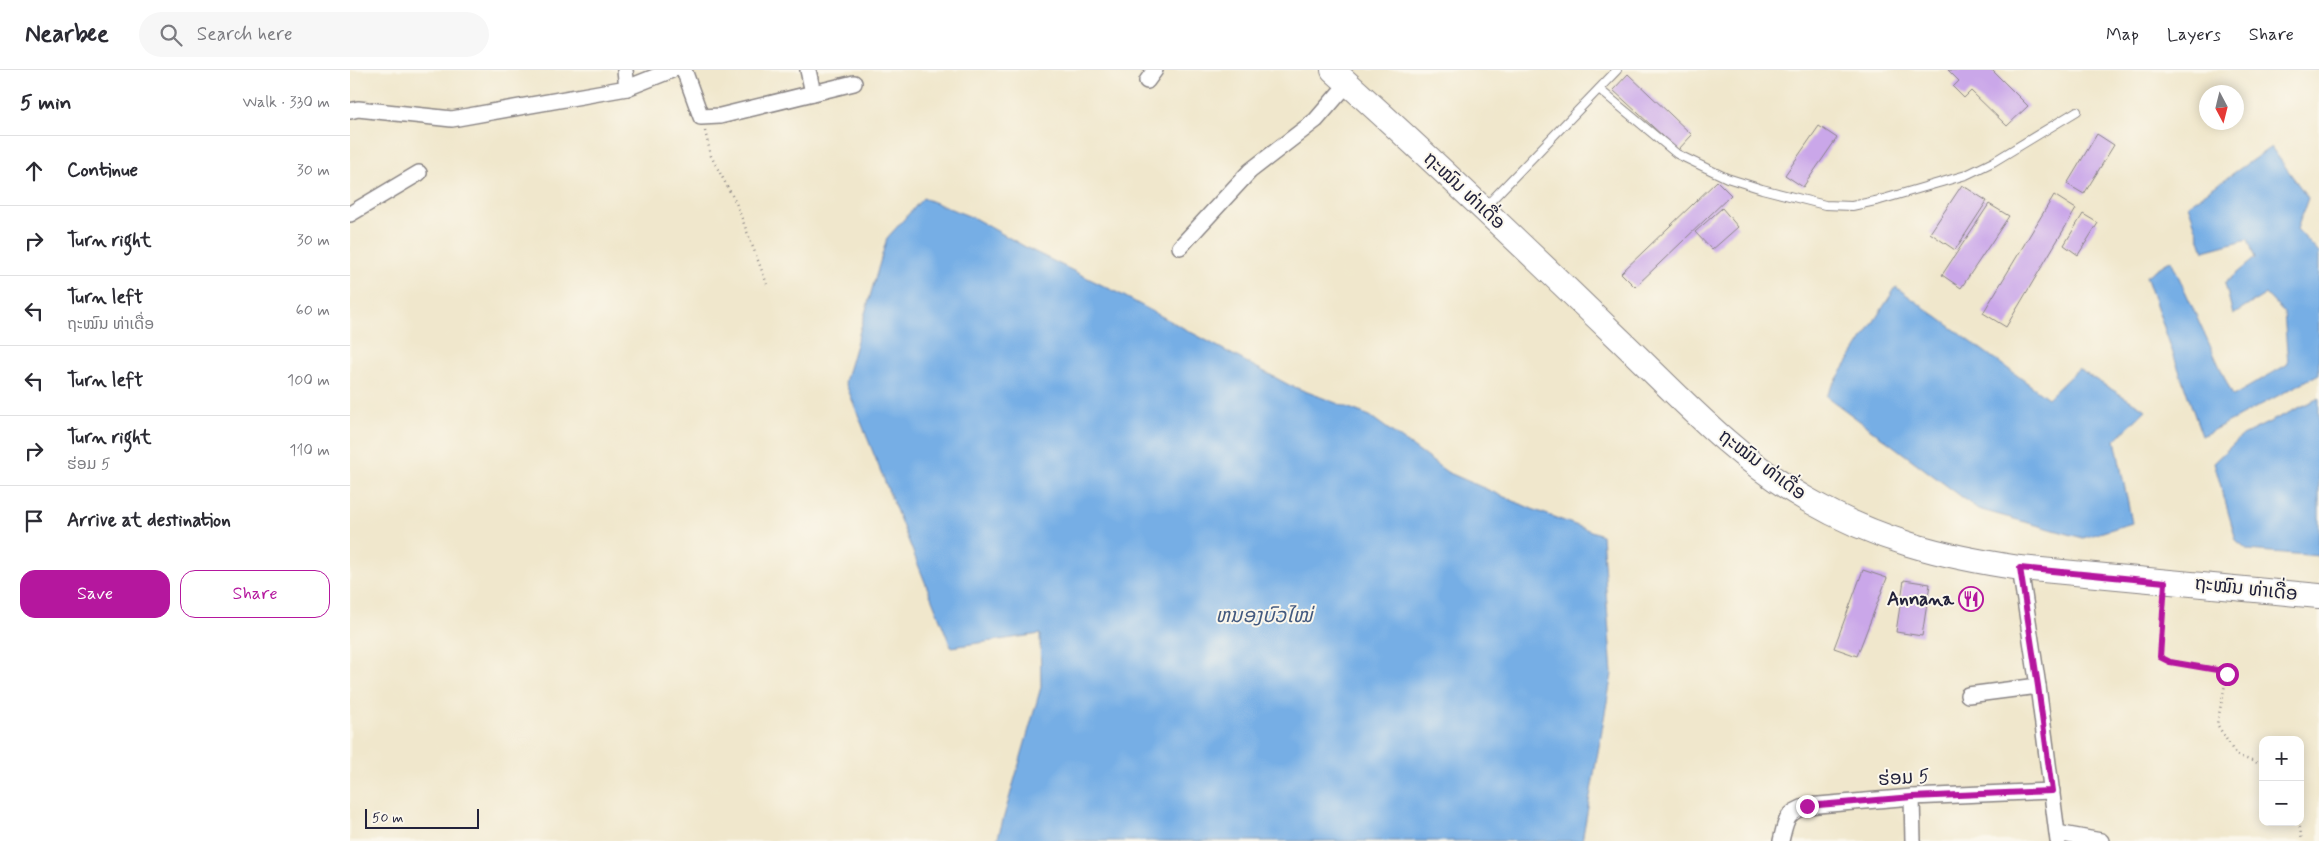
<!DOCTYPE html>
<meta charset="utf-8">
<style>
:root{--surface:#fff;--page:#f7f7f7;--text:#2b2b33;--muted:#7c7c81;--line:#e1e1e2;--accent:#b5179e}
body{margin:0;font-family:Mynerve,"Noto Sans Lao",sans-serif;background:var(--page);color:var(--text)}
.controls{position:absolute;right:15px;bottom:15px;display:grid;overflow:hidden;border-radius:10px;box-shadow:0 2px 12px #0003}
.controls button{width:45px;height:45px;display:grid;place-items:center;padding:0;border:0;border-bottom:1px solid var(--line);background:var(--surface);color:var(--text);font:25px sans-serif}
.compass{position:absolute;left:1849px;top:15px;width:45px;height:45px;border-radius:50%;background:var(--surface);box-shadow:0 2px 12px #0003;rotate:173deg}
.scale{position:absolute;left:15px;bottom:12px;width:114px;box-sizing:border-box;padding-left:5px;border:2px solid #22223b;border-top:0;font-size:14px;line-height:18px;white-space:nowrap;color:#22223b;-webkit-text-stroke:4px #fbf7ec;paint-order:stroke}
.stop{position:absolute;width:15px;height:15px;margin:-11px;border:4px solid #b5179e;border-radius:50%;background:#fff}
.stop.end{background:#b5179e;border-color:#fff;box-shadow:0 1px 5px #0008}
.list{margin:0;padding:0;list-style:none}
h2{display:flex;justify-content:space-between;align-items:center;height:65px;margin:0;padding:0 20px;font-size:21px}
h2 small{font-size:16px;font-weight:400;color:var(--muted)}
.list li{display:grid;grid-template-columns:32px 1fr auto;gap:15px;align-items:center;box-sizing:border-box;height:70px;padding:0 20px;border-top:1px solid var(--line)}
.list b{display:block;font-size:19px;white-space:nowrap}
.list p{margin:0;font-size:16px;white-space:nowrap;color:var(--muted)}
.list em{font-size:16px;font-style:normal;color:var(--muted)}
.actions{display:flex;gap:10px;padding:15px 20px}
.actions a{flex:1;padding:11px 0;border:1px solid var(--accent);border-radius:15px;text-align:center;font-size:18px;color:var(--accent)}
.actions .main{background:var(--accent);color:#fff}
.icon{flex:none;width:28px;height:28px;fill:none;stroke:currentColor;stroke-width:2;stroke-linecap:round;stroke-linejoin:round}
.map{position:relative;flex:none;width:1969px;height:771px;overflow:hidden}
header{display:flex;align-items:center;gap:30px;box-sizing:border-box;height:70px;padding:0 25px;background:var(--surface);border-bottom:1px solid var(--line)}
header strong{font-size:24px}
nav{display:flex;gap:28px;margin-inline-start:auto;font-size:18px}
.search{width:350px;height:45px;background:var(--page);display:flex;align-items:center;gap:12px;box-sizing:border-box;padding:0 18px;border-radius:28px;color:var(--muted);font-size:19px}
main{display:flex}
aside{flex:1;background:var(--surface)}
.map>svg:first-child{display:block}
</style>
<header>
<strong>Nearbee</strong>
<div class="search"><svg class="icon" aria-label="search" viewBox="0 0 24 24"><circle cx="10" cy="10" r="6"/><path d="M15 15l6 6"/></svg>Search here</div>
<nav><a>Map</a><a>Layers</a><a>Share</a></nav>
</header>
<main>
<aside>
<h2>5 min<small>Walk · 330 m</small></h2>
<ul class="list">
<li><svg class="icon" aria-label="ahead" viewBox="0 0 24 24"><path d="M12 20V5M6 11l6-6 6 6"/></svg><div><b>Continue</b></div><em>30 m</em></li>
<li><svg class="icon" aria-label="right" viewBox="0 0 24 24"><path d="M7 20v-9h11M14 6l5 5-5 5"/></svg><div><b>Turn right</b></div><em>30 m</em></li>
<li><svg class="icon" aria-label="left" viewBox="0 0 24 24"><path d="M17 20v-9H6M10 6l-5 5 5 5"/></svg><div><b>Turn left</b><p>ຖະໝົນ ທ່າເດື່ອ</p></div><em>60 m</em></li>
<li><svg class="icon" aria-label="left" viewBox="0 0 24 24"><path d="M17 20v-9H6M10 6l-5 5 5 5"/></svg><div><b>Turn left</b></div><em>100 m</em></li>
<li><svg class="icon" aria-label="right" viewBox="0 0 24 24"><path d="M7 20v-9h11M14 6l5 5-5 5"/></svg><div><b>Turn right</b><p>ຮ່ອມ 5</p></div><em>110 m</em></li>
<li><svg class="icon" aria-label="arrive" viewBox="0 0 24 24"><path d="M6 21V4h12l-3 4 3 4H6"/></svg><div><b>Arrive at destination</b></div></li>
</ul>
<div class="actions"><a class="main">Save</a><a>Share</a></div>
</aside>
<div class="map">
<svg width="1969" height="771" viewBox="0 0 1969 771">
<rect width="100%" height="100%" fill="#fbf7ec"/>
<filter id="ink" filterUnits="userSpaceOnUse"><feTurbulence type="fractalNoise" baseFrequency=".02" numOctaves="2"/><feDisplacementMap in="SourceGraphic" scale="10" xChannelSelector="R" yChannelSelector="G"/><feConvolveMatrix kernelMatrix="1 2 1 2 8 2 1 2 1" color-interpolation-filters="sRGB"/></filter>
<filter id="wash" filterUnits="userSpaceOnUse"><feTurbulence type="fractalNoise" baseFrequency=".0096" numOctaves="4" result="noise"/><feDisplacementMap in="SourceGraphic" scale="20" xChannelSelector="R" yChannelSelector="G"/><feGaussianBlur stdDeviation="1.12" result="paint"/><feColorMatrix in="noise" values="0 0 0 0 0 0 0 0 0 0 0 0 0 0 0 0 0 1.4 0 .05"/><feComposite in="paint" operator="in"/></filter>
<g filter="url(#wash)">
<rect width="100%" height="100%" fill="#f0e7cc"/>
<g fill="#76aee5" stroke="#4c6890">
<polygon points="1921,77 1958,128 1947,159 1969,183 1969,304 1852,366 1796,206 1821,190 1883,326 1938,294 1934,243 1916,224 1883,245 1875,213 1905,188 1898,169 1854,181 1838,135"/>
<polygon points="573,128 624,148 679,179 772,225 939,315 1020,346 1097,402 1182,439 1252,465 1262,604 1232,771 647,771 691,617 690,564 601,577 495,312 537,168"/>
<polygon points="1546,217 1698,328 1728,299 1796,340 1765,370 1782,453 1733,468 1628,439 1476,326"/>
<polygon points="1969,328 1969,486 1898,480 1886,470 1864,392 1893,365"/>
</g>
<g id="blocks">
<g fill="#caa7e9">
<polygon points="1598,0 1642,0 1678,36 1657,56 1621,21 1614,28 1603,17 1609,11"/>
<polygon points="1278,4 1342,65 1328,80 1263,20"/>
<polygon points="1469,56 1487,68 1453,117 1435,105"/>
<polygon points="1747,64 1764,75 1734,124 1717,114"/>
<polygon points="1367,111 1381,125 1285,217 1271,203"/>
<polygon points="1612,115 1637,131 1605,180 1580,163"/>
<polygon points="1704,125 1726,139 1656,257 1633,243"/>
<polygon points="1639,134 1659,146 1611,218 1592,205"/>
<polygon points="1372,138 1388,157 1362,180 1345,162"/>
<polygon points="1733,144 1748,153 1728,185 1714,175"/>
<polygon points="1513,500 1537,508 1507,586 1484,578"/>
<polygon points="1554,510 1580,514 1572,566 1546,562"/>
</g>
</g>
</g>
<g filter="url(#ink)">
<use href="#blocks" fill-opacity="0" stroke="#898484" stroke-width="1"/>
<g fill="none" stroke-linecap="round" stroke-linejoin="round">
<defs>
<g id="lane">
<polyline points="1249,19 1327,84 1377,108 1412,119 1475,135 1502,136 1530,130 1616,105 1643,92 1727,41"/>
<polyline points="1135,137 1267,0"/>
</g>
<g id="street">
<polyline points="275,0 277,18"/>
<polyline points="334,0 351,47 370,46 504,13"/>
<polyline points="458,0 463,23"/>
<polyline points="797,11 805,0"/>
<polyline points="0,41 8,39 102,49 277,18 322,0"/>
<polyline points="0,144 69,103"/>
<polyline points="830,177 900,101 966,50 998,13"/>
<polyline points="1670,498 1688,616 1708,771"/>
<polyline points="1618,625 1688,616"/>
<polyline points="1562,727 1563,771"/>
<polyline points="1707,763 1751,771"/>
<path d="M 1431,771 C 1436,751 1435,743 1457,736 L 1562,727 L 1702,721"/>
</g>
<path id="primary" d="M 983,0 C 1079,86 1172,175 1265,265 C 1325,322 1383,387 1456,429 C 1527,470 1590,486 1670,498 L 1969,526"/>
</defs>
<use href="#lane" stroke="#898484" stroke-width="10"/>
<use href="#street" stroke="#898484" stroke-width="18"/>
<use href="#primary" stroke="#898484" stroke-width="26"/>
<g stroke="#898484" stroke-width="2.5" stroke-dasharray="1 4" stroke-linecap="butt">
<polyline points="355,61 361,86 386,133 417,214"/>
<polyline points="1814,530 1810,587 1820,591 1873,601 1877,605 1867,654 1886,685 1913,695"/>
<polyline points="1949,752 1952,771"/>
</g>
<use href="#lane" stroke="#fff" stroke-width="8"/>
<use href="#street" stroke="#fff" stroke-width="15"/>
<use href="#primary" stroke="#fff" stroke-width="24"/>
</g>
</g>
<g fill="none" stroke-linecap="round" stroke-linejoin="round" filter="url(#ink)">
<polyline stroke="#b5179e" stroke-width="6" points="1457,736 1562,727 1702,721 1688,616 1670,498 1815,512 1810,587 1820,592 1873,601 1877,604"/>
</g>
<defs>
<symbol id="restaurant-ring" viewBox="-11 -11 22 22"><circle r="9.5" fill="#fbf7ec" stroke="#b5179e" stroke-width="1.5"/><path d="M-5-6h1v4h1v-4h1v4h1v-4h1v5L-1.5 .5V6h-2V.5L-5-1ZM5-6V6H3V1.5H1.5Q1.5-4 5-6Z" fill="#b5179e"/></symbol>
</defs>
<g fill-rule="evenodd">
<use href="#restaurant-ring" x="1607" y="515" width="28" height="28"/>
</g>
<g text-anchor="middle" dominant-baseline="central" stroke-width="4" stroke-linejoin="round" paint-order="stroke">
<g font-size="19" fill="#22223b" stroke="#fbf7ec">
<text transform="translate(1114 121) rotate(43)">ຖະໝົນ ທ່າເດື່ອ</text>
<text transform="translate(1412 395) rotate(37)">ຖະໝົນ ທ່າເດື່ອ</text>
<text transform="translate(1896 519) rotate(6)">ຖະໝົນ ທ່າເດື່ອ</text>
<text transform="translate(1554 708) rotate(-4)">ຮ່ອມ 5</text>
</g>
<g font-size="19" font-weight="bold" fill="#22223b" stroke="#fbf7ec" text-anchor="end">
<text x="1604" y="529">Annana</text>
</g>
<g font-size="20" font-style="italic" fill="#445a7f" stroke="#fbf7ec">
<text x="914" y="546">ຫນອງບົວໄໝ່</text>
</g>
</g>
</svg>
<div class="controls">
<button>+</button>
<button>−</button>
</div>
<svg class="compass" viewBox="-18 -18 36 36"><path d="M0-13l5 13h-10z" fill="#e53935"/><path d="M0 13l5-13h-10z" fill="#7c7c81"/></svg>
<div class="scale">50 m</div>
<div class="stop" style="left:1877px;top:604px"></div>
<div class="stop end" style="left:1457px;top:736px"></div>
</div>
</main>
